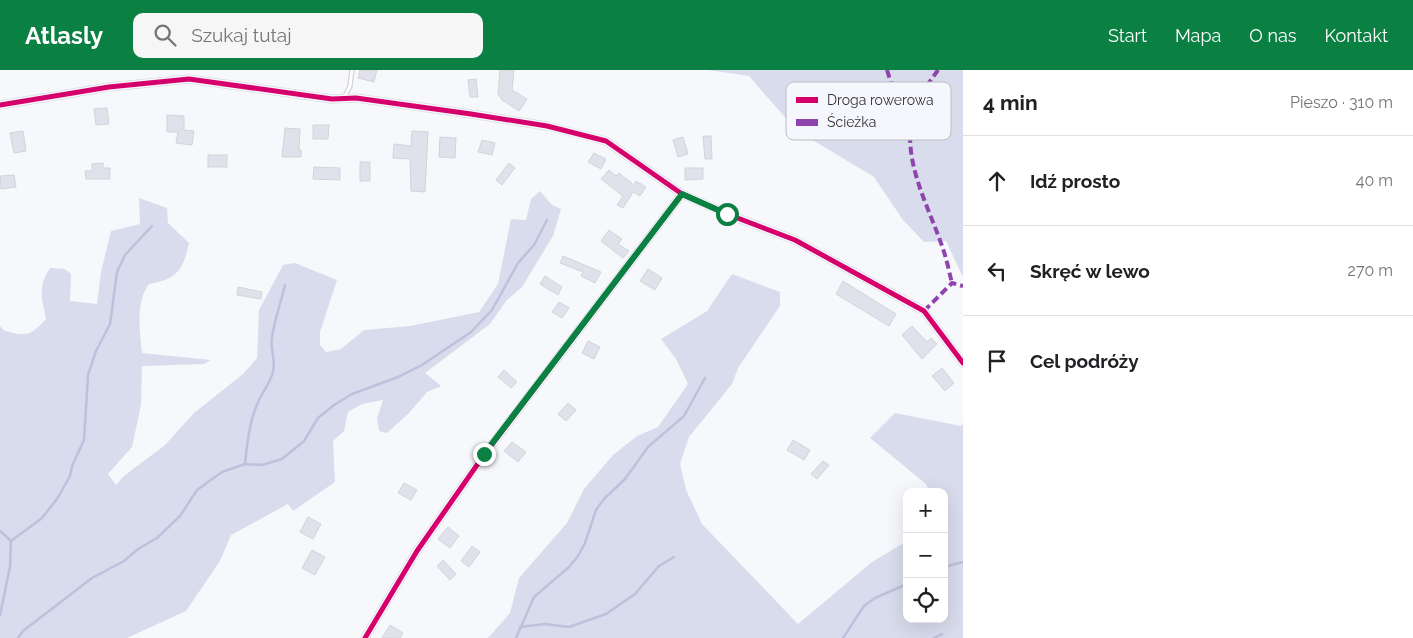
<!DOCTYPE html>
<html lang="pl">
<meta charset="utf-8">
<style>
:root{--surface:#fff;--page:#f6f6f6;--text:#202124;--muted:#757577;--line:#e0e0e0;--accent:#0b8043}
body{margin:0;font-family:Raleway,sans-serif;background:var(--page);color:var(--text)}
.controls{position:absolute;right:15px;bottom:15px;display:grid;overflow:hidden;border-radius:10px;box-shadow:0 5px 20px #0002}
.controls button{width:45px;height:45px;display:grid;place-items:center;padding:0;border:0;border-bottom:1px solid var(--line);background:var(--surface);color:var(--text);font:25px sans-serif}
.stop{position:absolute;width:15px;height:15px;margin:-11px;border:4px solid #0b8043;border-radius:50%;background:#fff}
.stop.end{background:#0b8043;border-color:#fff;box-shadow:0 1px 5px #0008}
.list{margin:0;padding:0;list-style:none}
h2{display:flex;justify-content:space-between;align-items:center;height:65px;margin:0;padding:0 20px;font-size:21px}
h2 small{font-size:16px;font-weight:400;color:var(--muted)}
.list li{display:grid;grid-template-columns:32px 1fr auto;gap:15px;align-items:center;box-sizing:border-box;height:90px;padding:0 20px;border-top:1px solid var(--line)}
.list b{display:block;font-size:19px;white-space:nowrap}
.list em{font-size:16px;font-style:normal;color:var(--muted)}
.icon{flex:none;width:28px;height:28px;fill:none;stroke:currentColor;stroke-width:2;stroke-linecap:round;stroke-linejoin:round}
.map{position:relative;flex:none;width:963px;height:568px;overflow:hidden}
header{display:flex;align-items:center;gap:30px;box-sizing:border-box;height:70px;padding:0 25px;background:var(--accent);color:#fff}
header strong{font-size:24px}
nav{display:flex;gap:28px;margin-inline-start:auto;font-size:18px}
.search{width:350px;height:45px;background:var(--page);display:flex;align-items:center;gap:12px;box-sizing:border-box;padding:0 18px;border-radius:10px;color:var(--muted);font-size:19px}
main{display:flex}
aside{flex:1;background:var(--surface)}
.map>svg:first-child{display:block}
</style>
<header>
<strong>Atlasly</strong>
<div class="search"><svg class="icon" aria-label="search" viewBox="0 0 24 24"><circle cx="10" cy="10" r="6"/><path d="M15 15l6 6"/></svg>Szukaj tutaj</div>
<nav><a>Start</a><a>Mapa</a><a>O nas</a><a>Kontakt</a></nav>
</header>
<main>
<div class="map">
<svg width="963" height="568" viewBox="0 0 963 568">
<rect width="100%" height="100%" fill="#f7f8fc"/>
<g fill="#d9dcec">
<polygon points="708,0 963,0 963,207 946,171 924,172 903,150 874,107 806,66 790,53 749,6"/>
<path d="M 540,121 L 552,135 L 561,139 L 553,166 L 522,217 L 506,231 L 490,254 L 425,303 L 441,316 L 427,322 L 409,343 L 387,363 L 379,361 L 377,348 L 383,330 L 362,334 L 348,342 L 344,361 L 333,371 L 335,412 L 293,441 L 288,434 L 231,465 L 220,491 L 186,541 L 127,568 L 0,568 L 0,256 C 3,260 5,261 10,262 C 29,268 33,262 46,249 C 42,228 37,218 50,198 L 65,199 L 71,204 L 70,231 L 97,234 L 101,202 L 111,161 L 140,154 L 139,128 L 167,138 L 168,153 L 189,173 C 183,201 177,209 149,214 C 135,233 140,261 142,283 L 211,290 L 204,294 L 142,296 L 141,335 L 132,377 L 108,404 L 116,415 L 124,406 L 165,375 L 194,343 L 243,304 L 257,288 L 259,240 L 283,195 L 295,193 L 337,210 L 320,262 L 320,275 L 326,282 L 341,279 L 364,260 L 410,256 L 479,242 L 498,214 L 511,149 L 526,150 L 531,129 Z"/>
<polygon points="732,204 780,222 780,236 738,298 732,314 689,367 680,394 686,420 702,454 798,554 872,492 907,471 907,549 944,549 944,422 930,422 926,414 870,368 895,343 961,356 963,353 963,568 488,568 510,543 519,508 567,453 584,419 613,385 637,366 658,357 688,314 676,289 661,269 707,241"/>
</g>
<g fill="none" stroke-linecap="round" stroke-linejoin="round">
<g stroke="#bdc1db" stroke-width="2.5">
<path d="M 245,394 C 247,375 249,355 256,337 C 260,325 269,316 273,302 C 276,288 270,281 272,268 C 274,251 281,233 285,215"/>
<polyline points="0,461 11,471 10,497 0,545"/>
<polyline points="11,471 42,448 57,429 70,406 72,396 84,370 88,305 96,281 110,254 117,202 125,185 152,156"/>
<polyline points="944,497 963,492"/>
<polyline points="520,557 545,554 569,557 606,544 635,524 659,496 674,487"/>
<polyline points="18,568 23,561 92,508 124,491 138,479 157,468 180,446 197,420 222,402 245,394 262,395 282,389 304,371 318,348 334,335 352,324 398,307 422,295 471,262 492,240 518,193 534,175 547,150"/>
<polyline points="516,568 534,527 569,497 578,486 585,473 596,440 604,429 625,409 648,377 684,346 705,308"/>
<polyline points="843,568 864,536 875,528 907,514"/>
<polyline points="934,568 942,564"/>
</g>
</g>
<g fill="#e0e1eb" stroke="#d3d4d7">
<polygon points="360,0 377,0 374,12 358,8"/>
<polygon points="500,0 514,0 512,20 527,29 519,41 502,30 498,24"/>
<polygon points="476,9 478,27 470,27 468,10"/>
<polygon points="107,38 109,54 96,55 94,39"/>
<polygon points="167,45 184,46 184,60 194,61 192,75 176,73 178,62 167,62"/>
<polygon points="313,55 329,55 328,69 313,69"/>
<polygon points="285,58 300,59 299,80 301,80 301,87 282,87"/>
<polygon points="23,61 26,81 14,83 10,63"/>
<polygon points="412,61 428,62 425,122 411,121 410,89 393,88 394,74 411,76"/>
<polygon points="703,66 711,66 712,89 705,89"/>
<polygon points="440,67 456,68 455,88 439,87"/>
<polygon points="683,67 688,84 678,87 673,70"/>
<polygon points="482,70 495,73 492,85 478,82"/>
<polygon points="594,83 606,89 601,99 588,92"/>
<rect x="208" y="85" width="19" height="12"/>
<rect x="360" y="92" width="10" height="19"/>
<polygon points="103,93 103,98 110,98 110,109 86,109 85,101 92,101 92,94"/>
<polygon points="509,93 515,98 502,115 496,110"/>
<polygon points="314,97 340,98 340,110 313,109"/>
<polygon points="685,98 703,98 703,109 685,110"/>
<polygon points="609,100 616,106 619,103 634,115 636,111 646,117 640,126 633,122 623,138 617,135 623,126 601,109"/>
<polygon points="14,105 16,117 1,119 0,106"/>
<polygon points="609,160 622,169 618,174 629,181 623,188 601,171"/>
<polygon points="563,186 601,202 595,213 581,206 583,202 560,193"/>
<polygon points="648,199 662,208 655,220 640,211"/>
<polygon points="545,206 562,217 558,225 540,214"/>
<polygon points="843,211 896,244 889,256 836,224"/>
<polygon points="238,217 262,222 261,229 237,225"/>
<polygon points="559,232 569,238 562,248 552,242"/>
<polygon points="912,256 927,272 931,268 937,274 922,289 902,265"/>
<polygon points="588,271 600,277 594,289 582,283"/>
<polygon points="942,298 954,313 945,321 932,306"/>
<polygon points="504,300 517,312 511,318 498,307"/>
<polygon points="568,333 576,340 566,351 558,344"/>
<polygon points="793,370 810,380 804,390 787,380"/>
<polygon points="512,372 526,382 518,392 504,381"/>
<polygon points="823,391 829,395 817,409 811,404"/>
<polygon points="404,413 417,420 411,430 398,423"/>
<polygon points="308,447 321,454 313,469 300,462"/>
<polygon points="448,457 459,466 450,478 438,469"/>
<polygon points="472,476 480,482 469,497 461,491"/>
<polygon points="312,480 325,487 315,505 302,498"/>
<polygon points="443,490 456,504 450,510 437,496"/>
<polygon points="390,555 403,563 400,568 382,568"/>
</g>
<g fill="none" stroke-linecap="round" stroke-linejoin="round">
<defs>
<polyline id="lane" points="344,28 350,16 352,0"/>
<g id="street">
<polyline points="0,35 109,17 189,9 332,29 356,28 471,44 547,56 606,71 682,124 727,144 795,170 924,241 963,293"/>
<polyline points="365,568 417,481 484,385 682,124"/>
</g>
</defs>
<use href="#lane" stroke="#d2d3d6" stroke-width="5.5"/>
<use href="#street" stroke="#d2d3d6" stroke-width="9"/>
<use href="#lane" stroke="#fefeff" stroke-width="3"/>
<use href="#street" stroke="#fefeff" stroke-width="6"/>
<g stroke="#8e44ad" stroke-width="4" stroke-dasharray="8 4" stroke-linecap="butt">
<polyline points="887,0 899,38 911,55"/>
<path d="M 938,0 C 929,13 917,27 913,43 C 901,91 929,136 943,179 C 947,190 949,202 952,213"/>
<polyline points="924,241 952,213 963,216"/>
</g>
<defs>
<g id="cycleway">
<polyline points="0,35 109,17 189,9 332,29 356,28 471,44 547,56 606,71 682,124 727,144 795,170 924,241 963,293"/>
<polyline points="365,568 417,481 484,385 682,124"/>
</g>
</defs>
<use href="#cycleway" stroke="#f6f7fd" stroke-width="8"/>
<use href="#cycleway" stroke="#d6006c" stroke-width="5"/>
</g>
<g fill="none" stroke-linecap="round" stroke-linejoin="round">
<polyline stroke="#0b8043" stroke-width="6" points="484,384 682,124 727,144"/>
</g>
<rect x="786" y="12" width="165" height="58" rx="8" fill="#f6f7fd" stroke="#bcbdc2" stroke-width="1"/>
<rect x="796" y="27" width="22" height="6" fill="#d6006c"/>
<rect x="796" y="49" width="22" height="7" fill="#8e44ad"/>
<g font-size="14" fill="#363638">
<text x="827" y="35">Droga rowerowa</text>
<text x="827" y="57">Ścieżka</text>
</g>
</svg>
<div class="controls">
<button>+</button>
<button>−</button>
<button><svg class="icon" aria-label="locate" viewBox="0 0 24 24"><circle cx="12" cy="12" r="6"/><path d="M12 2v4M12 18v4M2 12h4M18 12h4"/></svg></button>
</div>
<div class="stop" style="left:727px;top:144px"></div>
<div class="stop end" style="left:484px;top:384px"></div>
</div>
<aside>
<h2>4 min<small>Pieszo · 310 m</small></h2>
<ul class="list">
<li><svg class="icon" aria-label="ahead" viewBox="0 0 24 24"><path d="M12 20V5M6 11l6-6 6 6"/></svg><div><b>Idź prosto</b></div><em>40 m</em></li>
<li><svg class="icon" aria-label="left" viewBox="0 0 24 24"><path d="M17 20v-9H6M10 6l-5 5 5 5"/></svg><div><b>Skręć w lewo</b></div><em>270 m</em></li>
<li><svg class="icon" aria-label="arrive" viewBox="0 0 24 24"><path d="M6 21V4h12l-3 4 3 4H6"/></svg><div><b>Cel podróży</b></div></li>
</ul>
</aside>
</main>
